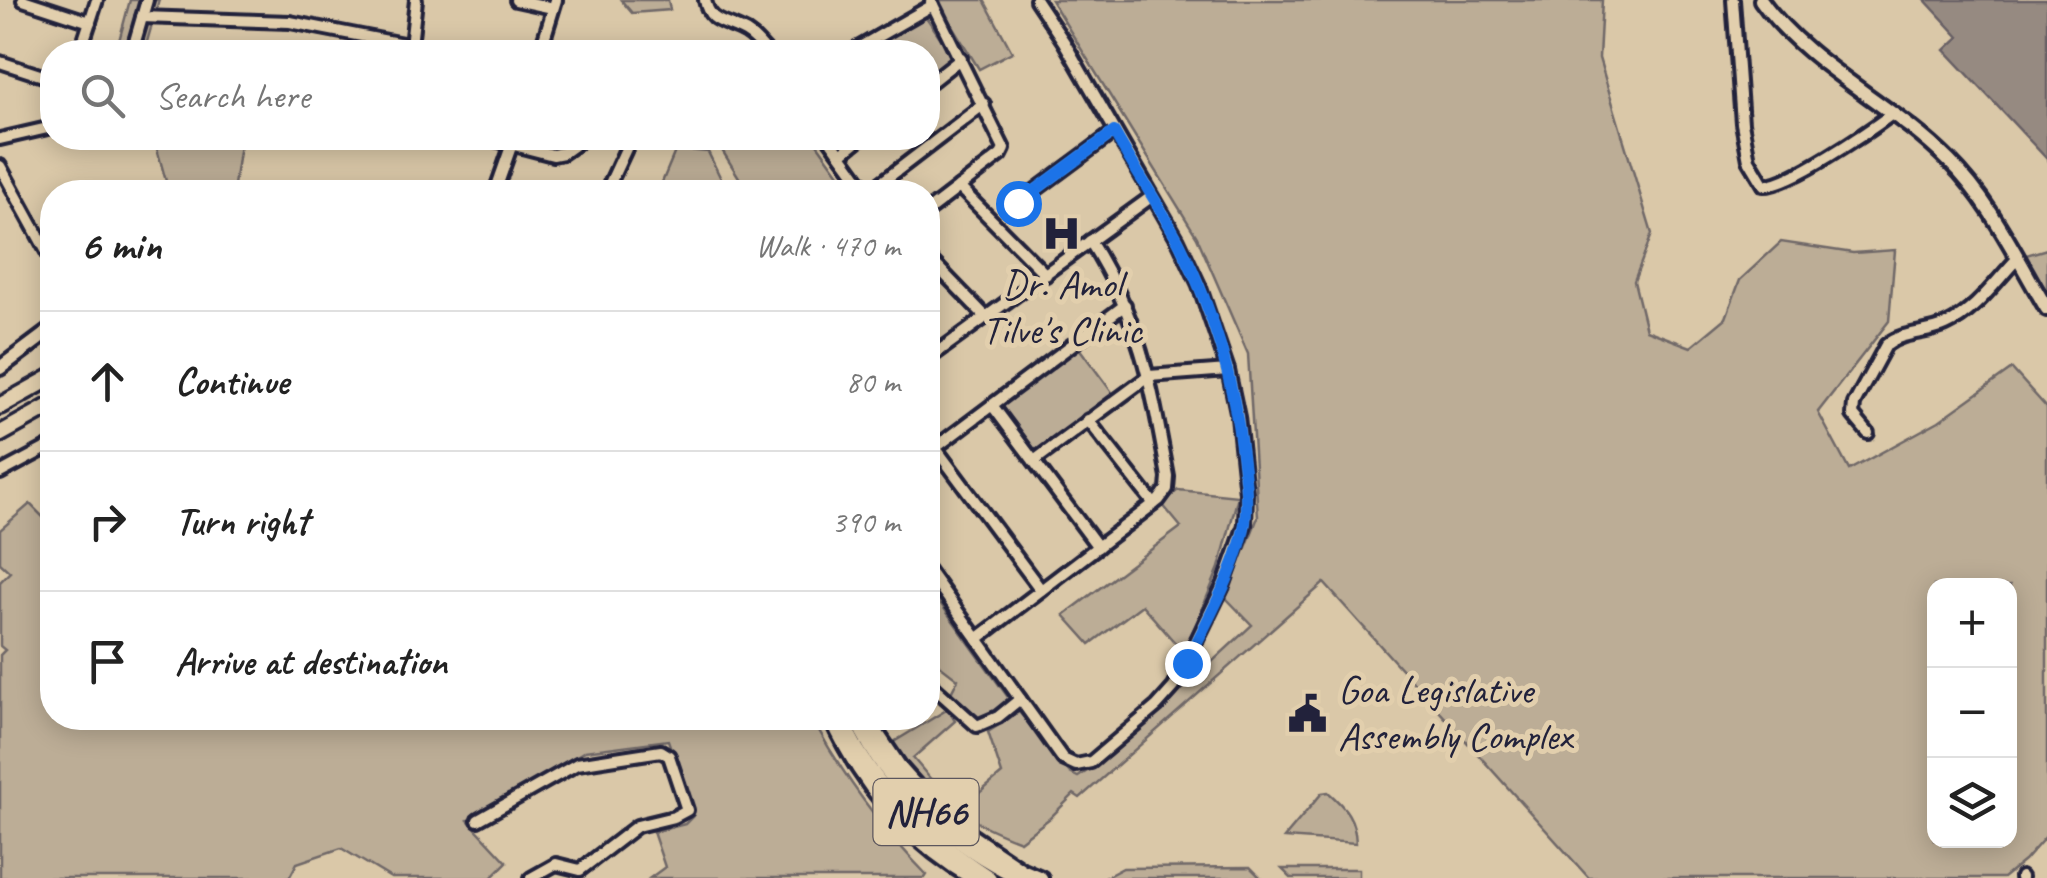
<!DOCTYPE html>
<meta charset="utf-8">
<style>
:root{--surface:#fff;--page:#f2f2f2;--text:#222;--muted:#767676;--line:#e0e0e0}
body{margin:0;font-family:Caveat,sans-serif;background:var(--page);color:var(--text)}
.controls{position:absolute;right:30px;bottom:30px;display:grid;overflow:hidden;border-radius:20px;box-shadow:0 5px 25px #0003}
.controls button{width:90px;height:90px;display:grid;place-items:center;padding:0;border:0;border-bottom:2px solid var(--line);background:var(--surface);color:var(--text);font:50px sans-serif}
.stop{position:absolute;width:30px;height:30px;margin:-22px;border:8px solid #1a73e8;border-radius:50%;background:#fff}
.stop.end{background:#1a73e8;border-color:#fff;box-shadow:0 2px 10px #0008}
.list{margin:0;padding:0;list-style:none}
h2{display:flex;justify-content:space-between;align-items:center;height:130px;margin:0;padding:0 40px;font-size:42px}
h2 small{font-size:32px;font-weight:400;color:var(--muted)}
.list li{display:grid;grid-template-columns:65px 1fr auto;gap:30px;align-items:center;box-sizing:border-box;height:140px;padding:0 40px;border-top:2px solid var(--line)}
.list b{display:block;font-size:38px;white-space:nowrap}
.list em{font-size:32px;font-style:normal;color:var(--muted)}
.icon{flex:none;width:55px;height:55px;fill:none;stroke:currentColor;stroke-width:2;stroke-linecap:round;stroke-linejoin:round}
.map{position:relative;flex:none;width:2047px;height:878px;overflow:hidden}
.search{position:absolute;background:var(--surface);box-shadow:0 5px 25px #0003;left:40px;top:40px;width:900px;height:110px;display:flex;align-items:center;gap:25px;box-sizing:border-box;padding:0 35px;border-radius:40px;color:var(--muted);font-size:38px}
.panel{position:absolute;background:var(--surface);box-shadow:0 5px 25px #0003;left:40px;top:180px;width:900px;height:550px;border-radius:40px}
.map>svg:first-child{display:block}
</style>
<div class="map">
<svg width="2047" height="878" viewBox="0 0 2047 878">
<rect width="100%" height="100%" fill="#dac8a8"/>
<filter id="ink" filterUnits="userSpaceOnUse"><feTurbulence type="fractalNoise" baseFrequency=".01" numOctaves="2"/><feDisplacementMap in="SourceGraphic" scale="20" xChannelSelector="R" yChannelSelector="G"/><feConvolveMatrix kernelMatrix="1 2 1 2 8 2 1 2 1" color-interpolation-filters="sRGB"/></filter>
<g filter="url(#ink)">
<g fill="#bcad96" stroke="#6f6868" stroke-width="2.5" fill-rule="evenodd">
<polygon points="130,0 159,0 144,52 116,52"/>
<polygon points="621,0 668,0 670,10 632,13"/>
<polygon points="936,0 984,0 1012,52 979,69"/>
<path d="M 1051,0 L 1602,0 L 1599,58 L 1652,234 L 1634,281 L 1646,330 L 1691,347 L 1726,318 L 1740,280 L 1781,242 L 1853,253 L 1895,250 L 1889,321 L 1818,412 L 1849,470 L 1939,421 L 2012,369 L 2047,408 L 2047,835 L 2024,861 L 2003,878 L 1589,878 L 1324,583 L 1080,798 L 1074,794 L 1050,818 L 1020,841 C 957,818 932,795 892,743 L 948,709 L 955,721 L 913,758 L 949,801 L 972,799 L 1002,774 L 988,732 L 1019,712 L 1070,773 L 1078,777 L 1110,756 L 1252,625 L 1226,598 L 1258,517 L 1248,354 L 1197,237 ZM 1934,586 L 2010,586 L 2010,840 L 1934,840 Z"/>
<polygon points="924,14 953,56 928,76 928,52 864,52"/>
<polygon points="154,138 241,138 233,192 169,192"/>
<polygon points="735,138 813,138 852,192 748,192 720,147"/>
<polygon points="676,149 708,152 723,183 711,192 658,192"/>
<polygon points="2047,249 2047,302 2026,255"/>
<polygon points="1079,348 1114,395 1036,451 1002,405"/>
<polygon points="1178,490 1238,496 1219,568 1184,653 1142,605 1090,644 1064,615 1181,527 1162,504"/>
<path d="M 30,504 L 52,526 L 52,718 L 812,718 C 843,776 881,828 927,875 L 925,878 L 650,878 L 665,867 L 653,832 L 685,824 L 694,815 L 668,740 L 585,751 L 468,820 L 507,862 L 491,878 L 391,878 L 341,848 L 297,863 L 289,878 L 0,878 L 0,655 L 5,650 L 0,646 L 0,582 L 10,572 L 0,563 L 0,530 Z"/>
<polygon points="928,586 1010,700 991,715 977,719 950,695 958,679 928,656"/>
<path d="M 1328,792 C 1346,808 1355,818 1356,843 L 1284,838 L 1322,793 Z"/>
<polygon points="1250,867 1261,878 1104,878 1123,868"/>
<polygon points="1282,869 1359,869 1359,878 1291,878"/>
</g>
<polygon fill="#968a81" stroke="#686065" stroke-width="2.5" points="1925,0 2047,0 2047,159 1945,50 1959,37"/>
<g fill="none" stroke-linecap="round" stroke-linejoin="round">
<defs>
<g id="minor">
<polyline points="23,0 90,22"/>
<polyline points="516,0 553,8"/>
<path d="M 705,0 C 709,22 723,21 741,30 C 752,34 759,44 767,52"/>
<path d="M 1733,0 L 1742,123 L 1749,160 L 1764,185 C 1789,186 1869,131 1892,114"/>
<polyline points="142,17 290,22 444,52"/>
<polyline points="411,46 416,0"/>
<polyline points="80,52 97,0"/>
<polyline points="132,52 147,0"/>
<polyline points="540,52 556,0"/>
<polyline points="851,52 933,5 931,2"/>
<polyline points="0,62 52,79"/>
<polyline points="928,84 961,58"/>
<polyline points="487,138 553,155 563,153 584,138"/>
<polyline points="829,138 868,192"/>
<polyline points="0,139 52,127"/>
<polyline points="841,154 861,138"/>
<polyline points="0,166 52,261"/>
<polyline points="959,187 1046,275"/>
<polyline points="495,192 514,138"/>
<polyline points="606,192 631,138"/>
<polyline points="869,192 984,104"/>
<polyline points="1018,203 1114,132"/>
<polyline points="928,211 1001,155 1004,149 933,5"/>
<polyline points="928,257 986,317"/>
<polyline points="928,359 1151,197"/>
<polyline points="992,405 1098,547"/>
<polyline points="1088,420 1154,504"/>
<path d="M 1868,433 L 1853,415 L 1854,404 L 1886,345 C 1903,331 1927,334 1946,325 C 1975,312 1996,281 2017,259"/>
<polyline points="928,438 1041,590"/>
<polyline points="935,448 1125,305"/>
<polyline points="1034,461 1149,376 1228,370"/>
<polyline points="0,473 52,445"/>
<polyline points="928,570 1063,759 1076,765 1091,762 1157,706 1174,687 1224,584 1245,525 1246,493 1238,417 1228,370 1199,285 1178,240 1064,42 1036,0"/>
<path d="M 977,639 L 1159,500 L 1167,489 L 1168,477 C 1151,384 1141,322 1090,241"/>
<polyline points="928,682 977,726 998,717 1020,699"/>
<polyline points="478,820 577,764 661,751 669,756 687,810 674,817 637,826 580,870 556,864 531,878"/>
<polyline points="2021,877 2021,878"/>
</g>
<g id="major">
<path d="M 1761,0 C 1807,65 1893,104 1949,161 C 1991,202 2017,259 2047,309"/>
<polyline points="0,368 52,329"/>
<path d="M 831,718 C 862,786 907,840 972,878"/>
<polyline points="867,718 902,770 945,818 1022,870 1041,878"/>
</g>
<g id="highway">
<polyline points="0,406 52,377"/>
<polyline points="0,434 52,405"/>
<path d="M 840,718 C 870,788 925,837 988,878"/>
<path d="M 857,718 C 888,788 954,846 1023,878"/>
</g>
</defs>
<use href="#minor" stroke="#22223b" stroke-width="18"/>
<use href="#major" stroke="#22223b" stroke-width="20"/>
<use href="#highway" stroke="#22223b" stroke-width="22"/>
<use href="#minor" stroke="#e2cfad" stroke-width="10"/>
<use href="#major" stroke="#e2cfad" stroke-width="12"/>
<use href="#highway" stroke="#e2cfad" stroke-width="15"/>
</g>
</g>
<g fill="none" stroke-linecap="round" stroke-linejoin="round" filter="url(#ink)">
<path stroke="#1a73e8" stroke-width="12" d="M 1018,203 L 1114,132 C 1135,170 1160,206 1180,244 C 1213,310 1234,381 1242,454 C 1245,477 1248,500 1245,523 C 1238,568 1206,621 1187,663"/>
</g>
<defs>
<symbol id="hospital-bare" viewBox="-9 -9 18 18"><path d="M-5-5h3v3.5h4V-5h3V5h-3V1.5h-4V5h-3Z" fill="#22223b" stroke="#e2cfad" stroke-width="2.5" paint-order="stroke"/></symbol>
<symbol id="civic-bare" viewBox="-9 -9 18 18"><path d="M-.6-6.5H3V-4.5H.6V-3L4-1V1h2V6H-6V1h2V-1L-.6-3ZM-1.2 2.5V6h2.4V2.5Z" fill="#22223b" stroke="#e2cfad" stroke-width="2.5" paint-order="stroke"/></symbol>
</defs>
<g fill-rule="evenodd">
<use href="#hospital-bare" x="1034" y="206" width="55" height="55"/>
<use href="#civic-bare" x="1280" y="686" width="55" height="55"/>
</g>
<g text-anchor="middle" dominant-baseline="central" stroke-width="10" stroke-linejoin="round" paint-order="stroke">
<rect fill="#e2cfad" stroke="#5c565d" stroke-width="2.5" x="873.5" y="779" width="105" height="66" rx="8"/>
<g font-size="38" font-weight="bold" fill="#22223b">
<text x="926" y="812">NH66</text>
</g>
<g font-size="40" fill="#22223b" stroke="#e2cfad">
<text x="1062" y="284">Dr. Amol<tspan x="1062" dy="46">Tilve's Clinic</tspan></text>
<text x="1338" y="690" text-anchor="start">Goa Legislative<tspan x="1338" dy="46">Assembly Complex</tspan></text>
</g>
</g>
</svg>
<div class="controls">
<button>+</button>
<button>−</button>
<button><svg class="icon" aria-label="layers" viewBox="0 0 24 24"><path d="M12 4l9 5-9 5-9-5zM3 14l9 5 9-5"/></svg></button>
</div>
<div class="stop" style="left:1018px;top:203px"></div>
<div class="stop end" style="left:1187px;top:663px"></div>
<div class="search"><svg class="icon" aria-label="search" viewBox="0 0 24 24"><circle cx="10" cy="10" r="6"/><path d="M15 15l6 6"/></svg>Search here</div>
<section class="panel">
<h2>6 min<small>Walk · 470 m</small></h2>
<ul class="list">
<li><svg class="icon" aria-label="ahead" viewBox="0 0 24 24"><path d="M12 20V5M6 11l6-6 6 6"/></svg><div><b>Continue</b></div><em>80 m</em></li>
<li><svg class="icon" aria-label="right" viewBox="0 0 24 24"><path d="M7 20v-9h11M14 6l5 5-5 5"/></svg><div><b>Turn right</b></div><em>390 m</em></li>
<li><svg class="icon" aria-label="arrive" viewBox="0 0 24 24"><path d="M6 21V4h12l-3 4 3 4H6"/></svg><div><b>Arrive at destination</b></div></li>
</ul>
</section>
</div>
